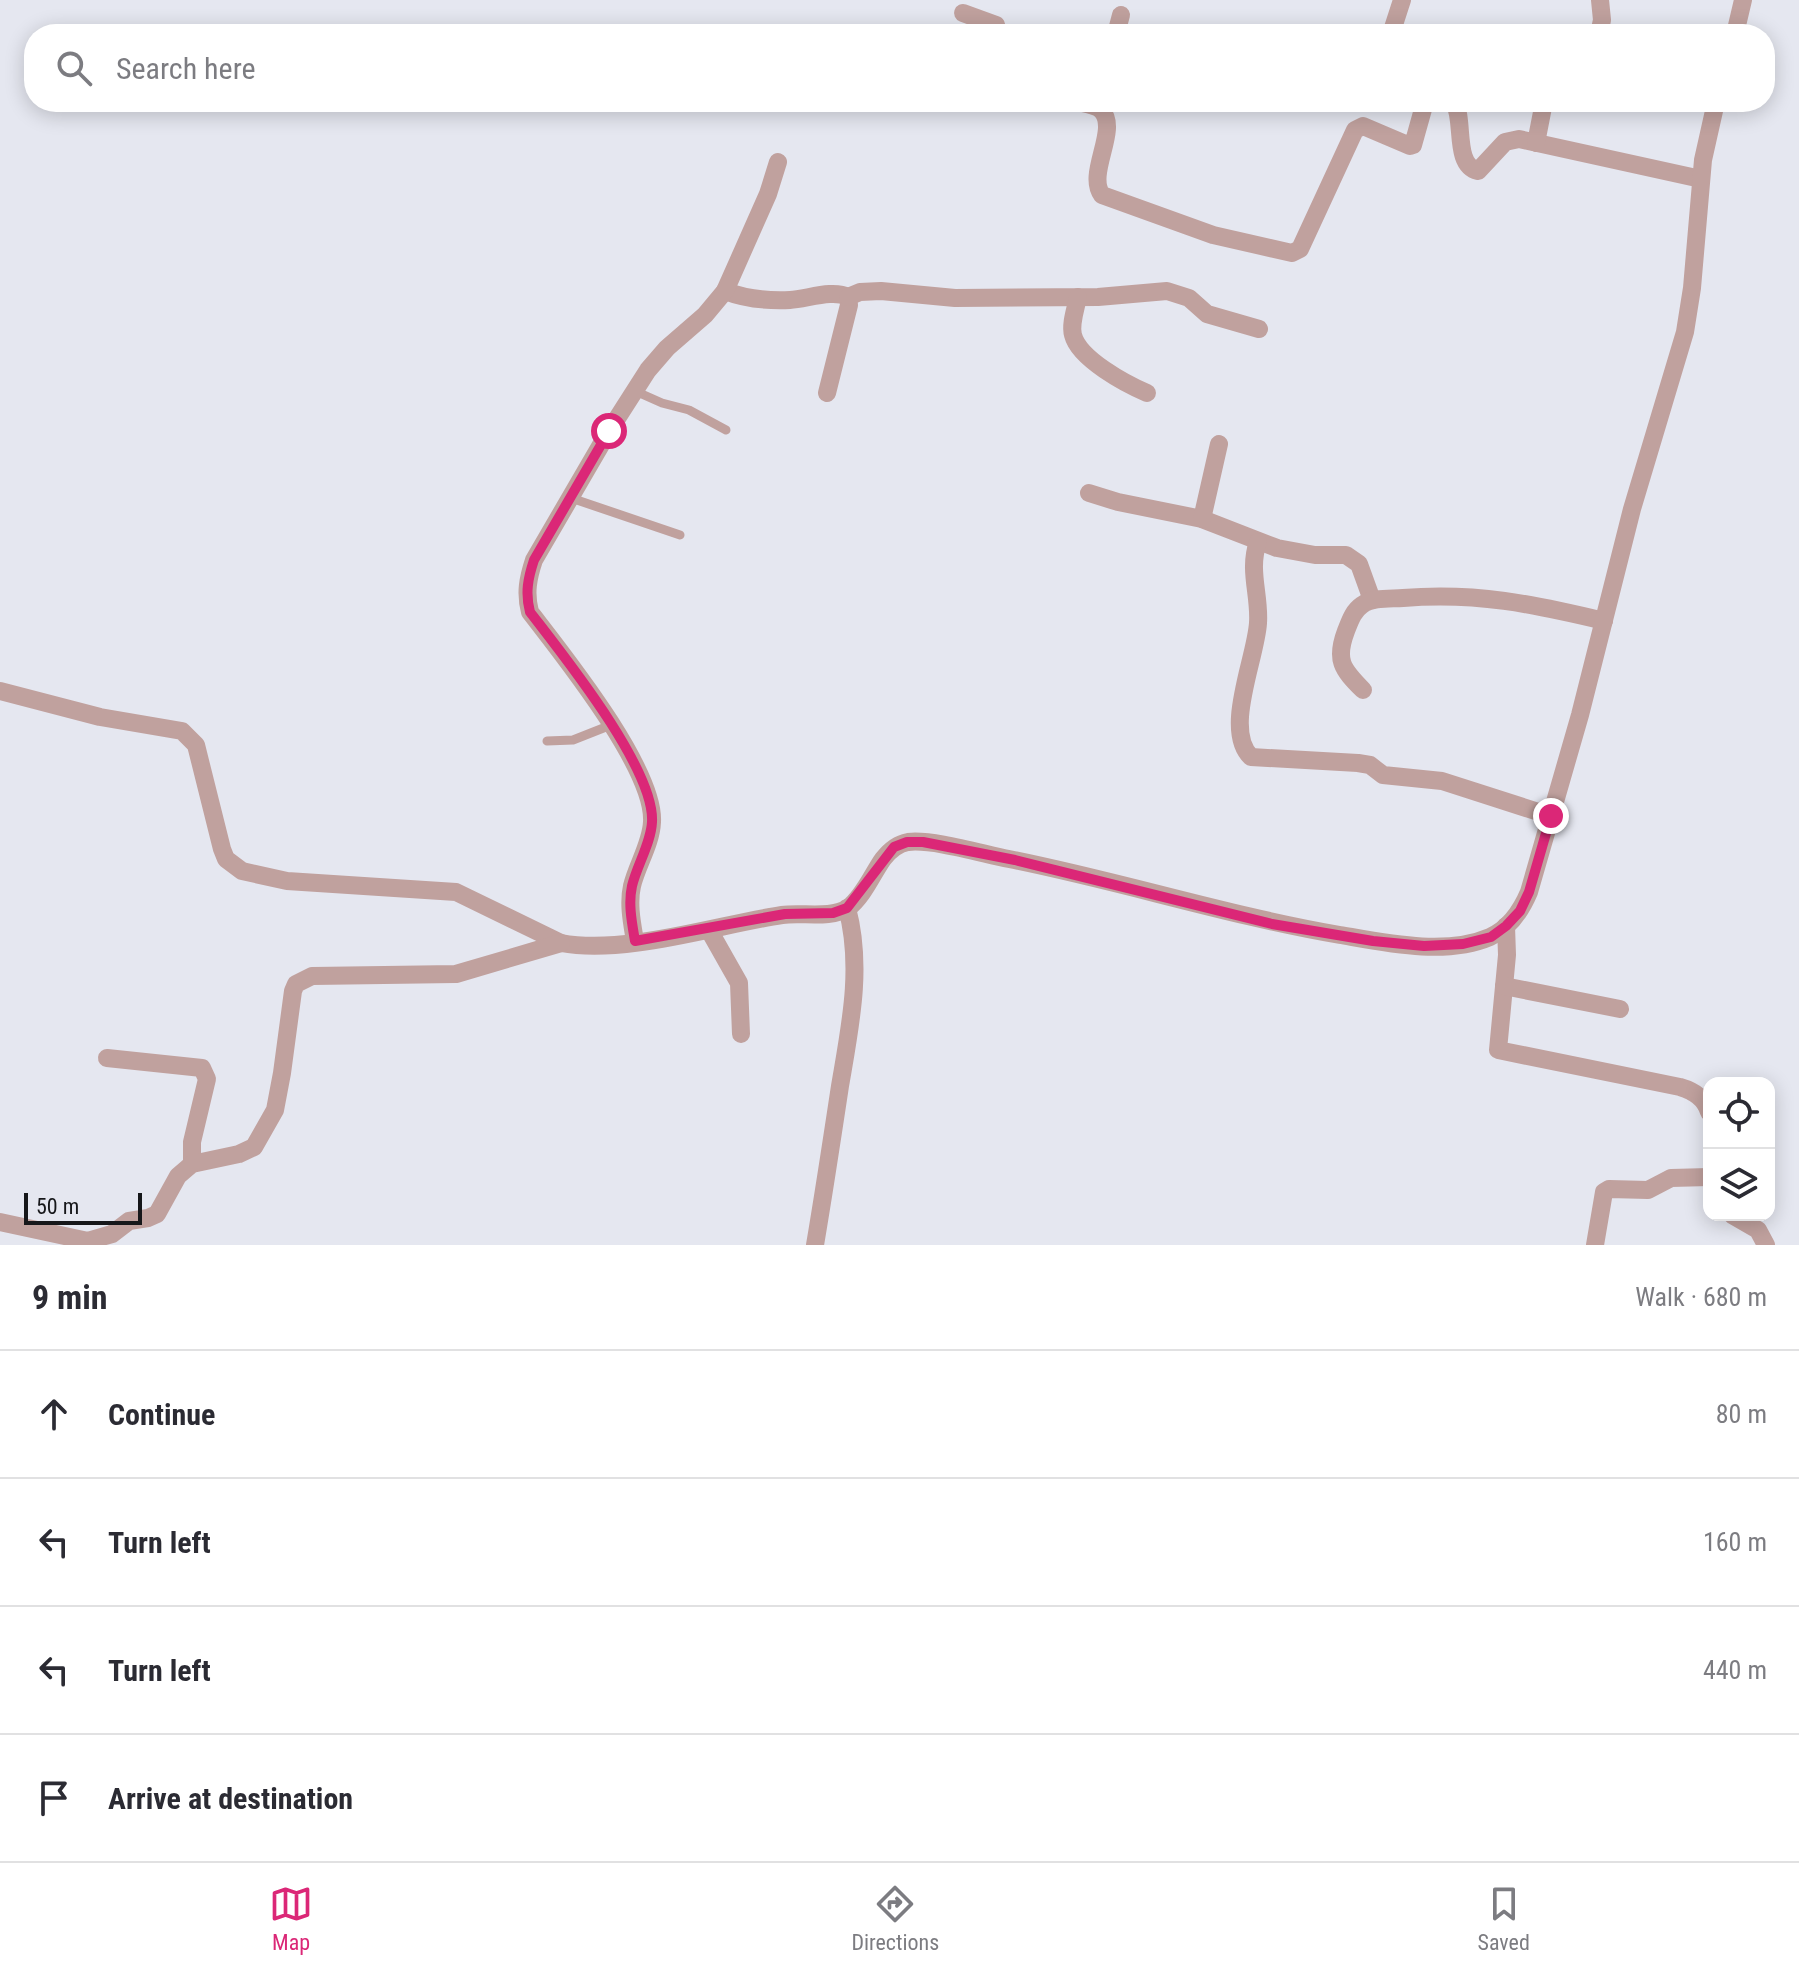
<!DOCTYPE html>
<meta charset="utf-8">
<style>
:root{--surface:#fff;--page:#f2f2f3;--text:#2b2b33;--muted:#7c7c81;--line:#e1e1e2;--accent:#db2777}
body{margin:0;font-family:"Roboto Condensed",sans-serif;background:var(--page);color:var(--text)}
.controls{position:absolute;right:24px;bottom:24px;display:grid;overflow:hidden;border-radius:16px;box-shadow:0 4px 20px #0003}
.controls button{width:72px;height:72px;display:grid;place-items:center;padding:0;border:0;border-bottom:2px solid var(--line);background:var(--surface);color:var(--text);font:40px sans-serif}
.scale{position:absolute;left:24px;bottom:20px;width:118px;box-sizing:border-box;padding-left:8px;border:4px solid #16171a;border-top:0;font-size:22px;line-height:28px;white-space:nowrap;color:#16171a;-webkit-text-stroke:6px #e5e7f0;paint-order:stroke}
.stop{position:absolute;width:24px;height:24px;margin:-18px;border:6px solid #db2777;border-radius:50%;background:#fff}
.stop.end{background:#db2777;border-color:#fff;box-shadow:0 2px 8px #0008}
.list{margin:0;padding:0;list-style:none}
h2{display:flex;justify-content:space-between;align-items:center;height:104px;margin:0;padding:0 32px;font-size:34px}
h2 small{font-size:26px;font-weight:400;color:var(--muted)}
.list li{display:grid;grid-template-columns:52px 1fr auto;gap:24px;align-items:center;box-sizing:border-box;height:128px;padding:0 32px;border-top:2px solid var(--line)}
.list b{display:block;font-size:30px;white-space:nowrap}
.list em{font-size:26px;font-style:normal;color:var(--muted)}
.icon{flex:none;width:44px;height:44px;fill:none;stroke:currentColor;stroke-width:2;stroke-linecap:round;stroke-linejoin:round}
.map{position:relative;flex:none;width:1799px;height:1245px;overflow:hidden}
.search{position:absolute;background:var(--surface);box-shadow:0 4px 20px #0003;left:24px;right:24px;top:24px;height:88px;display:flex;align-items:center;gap:20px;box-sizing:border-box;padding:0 28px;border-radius:32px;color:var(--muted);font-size:30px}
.sheet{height:616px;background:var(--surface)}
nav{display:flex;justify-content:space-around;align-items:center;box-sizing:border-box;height:112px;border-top:2px solid var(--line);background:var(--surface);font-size:22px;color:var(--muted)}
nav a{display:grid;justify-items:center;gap:4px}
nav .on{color:var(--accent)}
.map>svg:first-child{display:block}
</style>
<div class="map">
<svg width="1799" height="1245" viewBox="0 0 1799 1245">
<rect width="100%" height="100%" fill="#e5e7f0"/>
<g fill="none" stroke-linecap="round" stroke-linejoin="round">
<g stroke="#c0a19e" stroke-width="9">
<polyline points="635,391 662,403 689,410 726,430"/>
<polyline points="571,498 680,535"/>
<polyline points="547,741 573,740 611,725"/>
</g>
<g stroke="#c0a19e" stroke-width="18">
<polyline points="963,13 996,25 998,34"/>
<polyline points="1116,34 1121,15"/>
<polyline points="1391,34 1402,0"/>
<polyline points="1599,34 1602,20 1600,0"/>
<polyline points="1735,34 1743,0"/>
<path d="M 1078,102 C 1086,104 1097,105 1102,111 C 1119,130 1086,174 1102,195 L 1213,235 L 1292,253 L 1300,249 L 1355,130 L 1363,126 L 1410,146 L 1413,145 L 1425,102"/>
<path d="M 1454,102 C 1465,120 1453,165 1478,171 L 1505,142 L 1519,139 L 1701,179"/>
<polyline points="1536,143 1544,102"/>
<path d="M 725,291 C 746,299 768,301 790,300 C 807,299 833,289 848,297 L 849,305 L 827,393"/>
<polyline points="848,297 860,292 881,291 955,298 1098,297 1167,291 1189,298 1207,314 1259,329"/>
<path d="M 1078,297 C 1076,308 1070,324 1073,335 C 1079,359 1126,384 1147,393"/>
<polyline points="1089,493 1118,502 1202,519 1277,548 1315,555 1346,555 1359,564 1372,600"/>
<polyline points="1202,519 1219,444"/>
<path d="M 1258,542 C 1248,570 1260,595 1258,623 C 1256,658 1223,730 1251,757 L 1358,763 L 1370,765 L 1383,775 L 1442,781 L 1551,816"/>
<path d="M 1363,690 C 1342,669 1335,660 1346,631 C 1350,621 1353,611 1362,605 C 1373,597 1390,599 1403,598 C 1476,592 1533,604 1604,621"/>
<path d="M 0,691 L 100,717 L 182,731 L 196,745 L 222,849 L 226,859 L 242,871 L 287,881 L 456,892 L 561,943 C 626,955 716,925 782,915 C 802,912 830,919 848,908 C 863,897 873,873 883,859 C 890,850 897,844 908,842 C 933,839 983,854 1009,859 C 1120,881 1229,916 1340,935 C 1386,943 1446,956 1490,937 C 1510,928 1521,911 1529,892 L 1580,715 L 1632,509 L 1685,332 L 1692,288 L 1703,160 L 1716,102"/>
<path d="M 1506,926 L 1507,955 L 1498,1050 L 1680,1087 C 1694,1091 1705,1098 1709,1112"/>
<polyline points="709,930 739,983 741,1034"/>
<path d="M 635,941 C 632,923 628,904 632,886 C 637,865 651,844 652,822 C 655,769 563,655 530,612 C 525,593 528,578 534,560 L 609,431 L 648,370 L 667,348 L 705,315 L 725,291 L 768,194 L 778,162"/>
<polyline points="1504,986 1620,1009"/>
<polyline points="107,1058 202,1068 207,1079 192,1142 192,1164"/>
<polyline points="1732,1215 1758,1230 1766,1245"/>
<polyline points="0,1222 88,1241"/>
<polyline points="88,1245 88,1241 112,1234 129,1221 148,1218 157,1214 178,1176 192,1164 239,1154 254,1147 275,1110 282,1073 293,991 296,984 312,976 456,974 561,943"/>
<path d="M 815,1245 C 824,1192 832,1139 840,1086 C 850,1027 863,967 847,908"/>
<polyline points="1595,1245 1604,1192 1609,1189 1648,1190 1671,1178 1709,1177"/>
</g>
</g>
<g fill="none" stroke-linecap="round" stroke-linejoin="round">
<path stroke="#db2777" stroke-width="10" d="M 609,431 L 534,560 C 528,578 525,593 530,612 C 563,655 655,769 652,822 C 651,843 637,865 632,886 C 628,904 632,923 635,941 L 785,914 L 833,913 L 847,908 L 894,847 L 907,842 L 923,842 L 1015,860 L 1272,924 L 1373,941 L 1424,946 L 1463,944 L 1491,937 L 1506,926 L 1520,911 L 1529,892 L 1551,816"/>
</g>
</svg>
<div class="controls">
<button><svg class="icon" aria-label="locate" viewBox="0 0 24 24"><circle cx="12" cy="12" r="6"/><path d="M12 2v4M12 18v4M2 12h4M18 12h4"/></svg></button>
<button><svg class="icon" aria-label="layers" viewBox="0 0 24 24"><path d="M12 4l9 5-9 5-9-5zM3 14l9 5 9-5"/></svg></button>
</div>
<div class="scale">50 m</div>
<div class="stop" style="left:609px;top:431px"></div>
<div class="stop end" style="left:1551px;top:816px"></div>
<div class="search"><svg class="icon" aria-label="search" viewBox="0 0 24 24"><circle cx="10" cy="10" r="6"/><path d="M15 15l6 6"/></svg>Search here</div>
</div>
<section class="sheet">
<h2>9 min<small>Walk · 680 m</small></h2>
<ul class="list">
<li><svg class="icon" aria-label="ahead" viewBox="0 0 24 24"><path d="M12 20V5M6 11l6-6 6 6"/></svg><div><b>Continue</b></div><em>80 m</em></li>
<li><svg class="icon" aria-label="left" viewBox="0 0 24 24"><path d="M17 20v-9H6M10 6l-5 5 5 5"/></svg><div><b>Turn left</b></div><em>160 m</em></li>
<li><svg class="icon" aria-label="left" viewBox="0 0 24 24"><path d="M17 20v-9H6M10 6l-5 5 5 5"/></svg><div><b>Turn left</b></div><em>440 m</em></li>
<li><svg class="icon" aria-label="arrive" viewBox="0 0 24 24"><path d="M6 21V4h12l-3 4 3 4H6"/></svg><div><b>Arrive at destination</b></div></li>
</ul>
</section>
<nav>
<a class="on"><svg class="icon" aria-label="map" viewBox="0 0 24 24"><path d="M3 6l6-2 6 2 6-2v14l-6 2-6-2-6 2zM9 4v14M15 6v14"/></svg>Map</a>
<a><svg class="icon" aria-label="directions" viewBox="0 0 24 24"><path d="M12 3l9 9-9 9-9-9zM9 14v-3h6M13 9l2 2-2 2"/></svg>Directions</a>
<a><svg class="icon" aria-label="saved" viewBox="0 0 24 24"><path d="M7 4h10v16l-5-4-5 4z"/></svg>Saved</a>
</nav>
